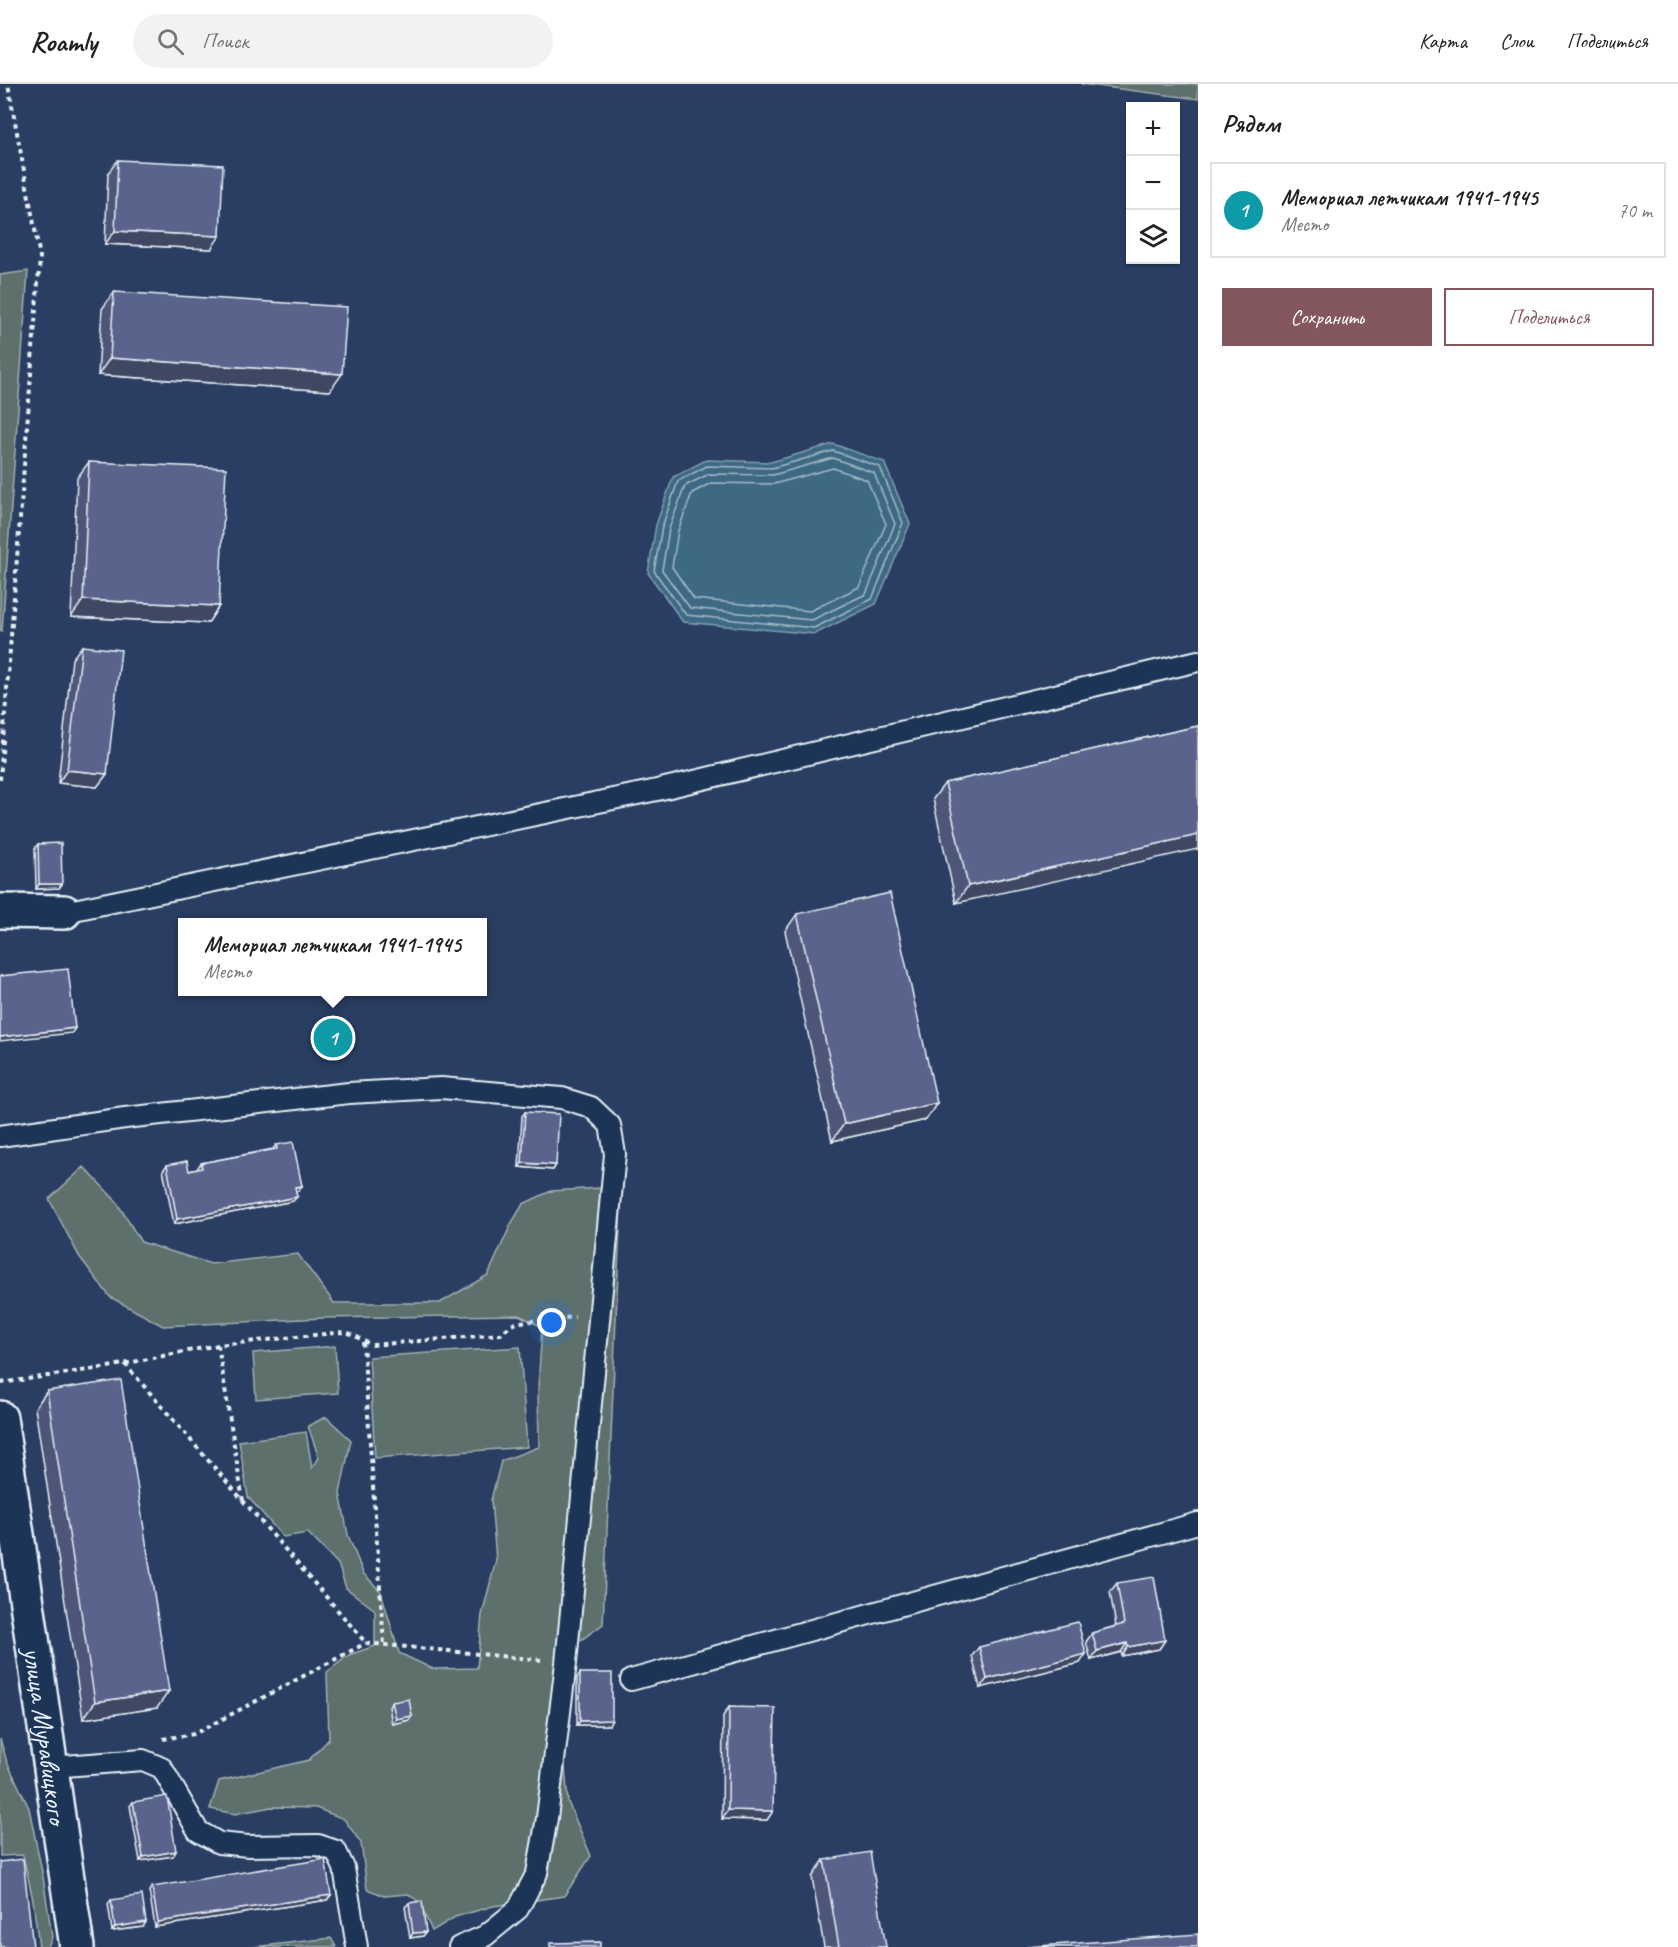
<!DOCTYPE html>
<html lang="ru">
<meta charset="utf-8">
<style>
:root{--surface:#fff;--page:#f2f2f2;--text:#202124;--muted:#757577;--line:#e0e0e0;--accent:#84575d}
body{margin:0;font-family:Caveat,sans-serif;background:var(--page);color:var(--text)}
.controls{position:absolute;right:18px;top:18px;display:grid;overflow:hidden;border-radius:0px;box-shadow:0 2px 4px #0004}
.controls button{width:54px;height:54px;display:grid;place-items:center;padding:0;border:0;border-bottom:2px solid var(--line);background:var(--surface);color:var(--text);font:30px sans-serif}
.you{position:absolute;left:552px;top:1239px;width:21px;height:21px;margin:-15px;border:4px solid #fff;border-radius:50%;background:#1a73e8;box-shadow:0 0 0 9px #1a73e833}
.badge{display:grid;place-items:center;width:39px;height:39px;border-radius:50%;background:var(--accent);color:#fff;font-size:20px;font-weight:700}
.pin{position:absolute;translate:-50% -50%;border:3px solid #fff;box-shadow:0 2px 6px #0006}
.popup{position:absolute;left:178px;top:834px;width:309px;height:78px;box-sizing:border-box;display:grid;place-content:center;border-radius:0px;background:var(--surface);filter:drop-shadow(0 2px 4px #0005);font-size:20px;white-space:nowrap;color:var(--muted)}
.popup b{font-size:22px;color:var(--text)}
.popup::after{content:'';position:absolute;left:50%;top:100%;margin-left:-12px;border:12px solid transparent;border-top-color:var(--surface)}
.list{margin:0;padding:0;list-style:none}
h2{display:flex;justify-content:space-between;align-items:center;height:78px;margin:0;padding:0 24px;font-size:26px}
h2 small{font-size:20px;font-weight:400;color:var(--muted)}
.list li{display:grid;grid-template-columns:39px 1fr auto;gap:18px;align-items:center;box-sizing:border-box;height:96px;margin:0 12px 12px;padding:0 12px;border:2px solid var(--line);border-radius:0px}
.list b{display:block;font-size:22px;white-space:nowrap}
.list p{margin:0;font-size:20px;white-space:nowrap;color:var(--muted)}
.list em{font-size:20px;font-style:normal;color:var(--muted)}
.actions{display:flex;gap:12px;padding:18px 24px}
.actions a{flex:1;padding:14px 0;border:2px solid var(--accent);border-radius:0px;text-align:center;font-size:21px;color:var(--accent)}
.actions .main{background:var(--accent);color:#fff}
.icon{flex:none;width:33px;height:33px;fill:none;stroke:currentColor;stroke-width:2;stroke-linecap:round;stroke-linejoin:round}
.map{position:relative;flex:none;width:1198px;height:1863px;overflow:hidden}
header{display:flex;align-items:center;gap:36px;box-sizing:border-box;height:84px;padding:0 30px;background:var(--surface);border-bottom:2px solid var(--line)}
header strong{font-size:28px}
nav{display:flex;gap:33px;margin-inline-start:auto;font-size:21px}
.search{width:420px;height:54px;background:var(--page);display:flex;align-items:center;gap:15px;box-sizing:border-box;padding:0 21px;border-radius:33px;color:var(--muted);font-size:22px}
main{display:flex}
aside{flex:1;background:var(--surface)}
.map>svg:first-child{display:block}
</style>
<header>
<strong>Roamly</strong>
<div class="search"><svg class="icon" aria-label="search" viewBox="0 0 24 24"><circle cx="10" cy="10" r="6"/><path d="M15 15l6 6"/></svg>Поиск</div>
<nav><a>Карта</a><a>Слои</a><a>Поделиться</a></nav>
</header>
<main>
<div class="map">
<svg width="1198" height="1863" viewBox="0 0 1198 1863">
<rect width="100%" height="100%" fill="#293e62"/>
<filter id="ink" filterUnits="userSpaceOnUse"><feTurbulence type="fractalNoise" baseFrequency=".0167" numOctaves="2"/><feDisplacementMap in="SourceGraphic" scale="12" xChannelSelector="R" yChannelSelector="G"/><feConvolveMatrix kernelMatrix="1 2 1 2 8 2 1 2 1" color-interpolation-filters="sRGB"/></filter>
<g filter="url(#ink)">
<g fill="#5d706c" stroke="#a2b0b2" stroke-width="1.5">
<polygon points="1081,0 1198,0 1198,15"/>
<polygon points="28,187 2,547 0,547 0,191"/>
<polygon points="84,1083 116,1117 141,1158 211,1180 298,1170 334,1219 440,1219 488,1191 511,1140 523,1120 551,1107 601,1104 607,1083 622,1094 603,1540 569,1565 562,1648 568,1718 591,1772 564,1812 493,1822 455,1833 432,1847 419,1818 408,1810 385,1812 367,1805 361,1759 344,1735 316,1724 271,1723 235,1730 210,1725 219,1697 309,1676 329,1655 327,1588 349,1571 375,1562 375,1526 346,1504 338,1480 308,1449 283,1453 248,1413 239,1357 306,1348 312,1384 319,1374 308,1342 326,1333 351,1356 340,1409 348,1451 363,1489 381,1508 399,1569 433,1585 477,1584 482,1531 496,1476 491,1416 501,1377 539,1363 538,1304 542,1243 519,1231 323,1234 163,1242 110,1213 79,1172 49,1115"/>
<polygon points="335,1262 338,1309 256,1315 253,1269"/>
<polygon points="520,1263 527,1363 375,1374 369,1273"/>
<polygon points="0,1655 7,1678 29,1724 43,1793 52,1853 48,1863 39,1863 33,1816 23,1771 0,1772"/>
<polygon points="331,1854 336,1863 253,1863 254,1863"/>
</g>
<polygon fill="#3e6983" stroke="#829fb2" stroke-width="1.5" points="833,360 884,378 910,440 876,520 815,550 683,538 648,489 656,441 673,393 706,376 771,378"/>
<g fill="none" stroke-linecap="round" stroke-linejoin="round">
<g stroke="#a4bbc9" stroke-width="1.5">
<polygon points="833,367 880,383 903,439 872,515 814,544 686,531 654,487 662,443 678,397 707,382 772,384"/>
<polygon points="833,374 874,389 895,440 866,510 812,536 690,524 662,486 669,445 685,402 709,390 773,391"/>
<polygon points="833,384 867,396 886,440 859,503 810,527 694,515 672,483 678,447 692,409 711,399 774,400"/>
</g>
<defs>
<g id="lane">
<polyline points="64,828 657,706 1198,577"/>
<polyline points="0,1052 125,1034 349,1009 441,1004 562,1014 591,1023 610,1041 615,1070 566,1579 547,1734 537,1789 518,1825 485,1852 459,1863"/>
<polyline points="631,1596 1198,1439"/>
<polyline points="51,1683 143,1676 162,1684 198,1747 219,1759 248,1762 318,1761 336,1767 344,1784 357,1863"/>
</g>
<g id="street">
<polyline points="0,827 64,828"/>
<path id="s1" d="M 0,1334 L 77,1863"/>
</g>
</defs>
<use href="#lane" stroke="#e8f1f8" stroke-width="24"/>
<use href="#street" stroke="#e8f1f8" stroke-width="38"/>
<g stroke="#e8f1f8" stroke-width="4" stroke-dasharray="4.5 4.5" stroke-linecap="butt">
<polyline points="0,696 40,173 8,0"/>
<polyline points="363,1258 384,1561"/>
<polyline points="218,1261 243,1417"/>
<polyline points="125,1280 366,1559 541,1576"/>
<path d="M 1,1299 L 108,1283 L 218,1261 L 344,1248 C 356,1250 361,1257 372,1261 L 501,1250 L 511,1241 L 520,1238 L 575,1233"/>
<polyline points="163,1655 194,1650 366,1559"/>
</g>
<use href="#lane" stroke="#1d3557" stroke-width="20"/>
<use href="#street" stroke="#1d3557" stroke-width="33"/>
</g>
<g fill="#4d5678" stroke="#e8f1f8" stroke-width="1.5">
<polygon points="118,76 211,165 105,160 108,89"/>
<polygon points="114,208 330,307 98,291 102,225"/>
<polygon points="89,378 219,522 208,539 71,533 77,394"/>
<polygon points="82,562 107,690 97,703 58,699 72,575"/>
<polygon points="1198,642 956,819 933,715 945,699"/>
<polygon points="38,760 62,800 59,804 36,805 35,764"/>
<polygon points="797,830 926,1036 832,1057 785,847"/>
<polygon points="525,1028 556,1081 553,1086 519,1083 522,1032"/>
<polygon points="276,1061 302,1102 298,1107 296,1107 293,1117 174,1140 163,1086 167,1081 189,1087 198,1085 198,1083 201,1079 273,1065"/>
<polygon points="47,1307 157,1624 83,1635 35,1324"/>
<polygon points="1117,1499 1165,1556 1159,1565 1122,1572 1121,1568 1091,1576 1086,1558 1092,1549 1116,1542 1110,1508"/>
<polygon points="979,1563 1080,1579 980,1604 972,1572"/>
<polygon points="580,1589 609,1641 577,1641 577,1594"/>
<polygon points="392,1618 409,1636 392,1640 389,1623"/>
<polygon points="729,1623 773,1727 767,1736 722,1735 723,1632"/>
<polygon points="133,1718 176,1767 173,1772 140,1777 130,1722"/>
<polygon points="824,1776 886,1863 824,1863 812,1793"/>
<polygon points="152,1803 331,1811 327,1816 155,1843 149,1807"/>
<polygon points="111,1816 143,1843 112,1847 108,1820"/>
<polygon points="409,1819 426,1848 423,1852 410,1854 405,1823"/>
</g>
<g fill="#3f4662" stroke="#e8f1f8" stroke-width="1.5">
<polygon points="115,147 220,152 211,165 105,160"/>
<polygon points="110,274 342,290 330,307 98,291"/>
<polygon points="83,516 219,522 208,539 71,533"/>
<polygon points="67,686 107,690 97,703 58,699"/>
<polygon points="1198,751 1198,765 956,819 968,802"/>
<polygon points="39,800 62,800 59,804 36,805"/>
<polygon points="75,944 72,949 0,957 0,953"/>
<polygon points="937,1019 926,1036 832,1057 844,1040"/>
<polygon points="522,1079 556,1081 553,1086 519,1083"/>
<polygon points="302,1102 298,1107 291,1108 295,1103"/>
<polygon points="297,1113 293,1117 174,1140 177,1135"/>
<polygon points="1165,1556 1159,1565 1122,1572 1128,1563"/>
<polygon points="1127,1559 1121,1568 1091,1576 1097,1567"/>
<polygon points="1086,1570 1080,1579 980,1604 987,1595"/>
<polygon points="169,1607 157,1624 83,1635 95,1618"/>
<polygon points="412,1632 409,1636 392,1640 396,1635"/>
<polygon points="612,1636 609,1641 577,1641 580,1637"/>
<polygon points="728,1726 773,1727 767,1736 722,1735"/>
<polygon points="176,1767 173,1772 140,1777 143,1773"/>
<polygon points="331,1811 327,1816 155,1843 158,1838"/>
<polygon points="146,1838 143,1843 112,1847 115,1843"/>
<polygon points="426,1848 423,1852 410,1854 413,1849"/>
</g>
<g fill="#5a648c" stroke="#e8f1f8" stroke-width="1.5">
<polygon points="118,76 223,81 220,152 115,147"/>
<polygon points="114,208 347,223 342,290 110,274"/>
<polygon points="89,378 226,384 219,522 83,516"/>
<polygon points="82,562 121,566 107,690 67,686"/>
<polygon points="1198,642 1198,751 968,802 945,699"/>
<polygon points="61,759 62,800 39,800 38,760"/>
<polygon points="890,809 937,1019 844,1040 797,830"/>
<polygon points="68,885 75,944 0,953 0,892"/>
<polygon points="525,1028 559,1030 556,1081 522,1079"/>
<polygon points="293,1058 302,1102 295,1103 297,1113 177,1135 167,1081 187,1077 189,1087 202,1084 201,1079 277,1065 276,1061"/>
<polygon points="121,1296 169,1607 95,1618 47,1307"/>
<polygon points="1154,1493 1165,1556 1128,1563 1127,1559 1097,1567 1092,1549 1124,1540 1117,1499"/>
<polygon points="1078,1538 1086,1570 987,1595 979,1563"/>
<polygon points="580,1589 612,1589 612,1636 580,1637"/>
<polygon points="409,1615 412,1632 396,1635 392,1618"/>
<polygon points="729,1623 775,1624 773,1727 728,1726"/>
<polygon points="167,1712 176,1767 143,1773 133,1718"/>
<polygon points="870,1768 886,1863 839,1863 824,1776"/>
<polygon points="23,1775 33,1863 0,1863 0,1778"/>
<polygon points="325,1775 331,1811 158,1838 152,1803"/>
<polygon points="142,1811 146,1838 115,1843 111,1816"/>
<polygon points="422,1817 426,1848 413,1849 409,1819"/>
<polygon points="1198,1850 1198,1863 1026,1863"/>
<polygon points="600,1858 600,1863 550,1863 550,1859"/>
</g>
</g>
<g text-anchor="middle" dominant-baseline="central" stroke-width="6" stroke-linejoin="round" paint-order="stroke">
<g font-size="28" fill="#e8f1f8" stroke="#1d3557">
<text stroke="none"><textPath href="#s1" startOffset="321">улица Муравицкого</textPath></text>
</g>
</g>
</svg>
<div class="controls">
<button>+</button>
<button>−</button>
<button><svg class="icon" aria-label="layers" viewBox="0 0 24 24"><path d="M12 4l9 5-9 5-9-5zM3 14l9 5 9-5"/></svg></button>
</div>
<div class="you"></div>
<div class="pin badge" style="left:333px;top:954px;background:#0f9aa8">1</div>
<div class="popup"><b>Мемориал летчикам 1941-1945</b>Место</div>
</div>
<aside>
<h2>Рядом<small></small></h2>
<ul class="list">
<li><span class="badge" style="background:#0f9aa8">1</span><div><b>Мемориал летчикам 1941-1945</b><p>Место</p></div><em>70 m</em></li>
</ul>
<div class="actions"><a class="main">Сохранить</a><a>Поделиться</a></div>
</aside>
</main>
